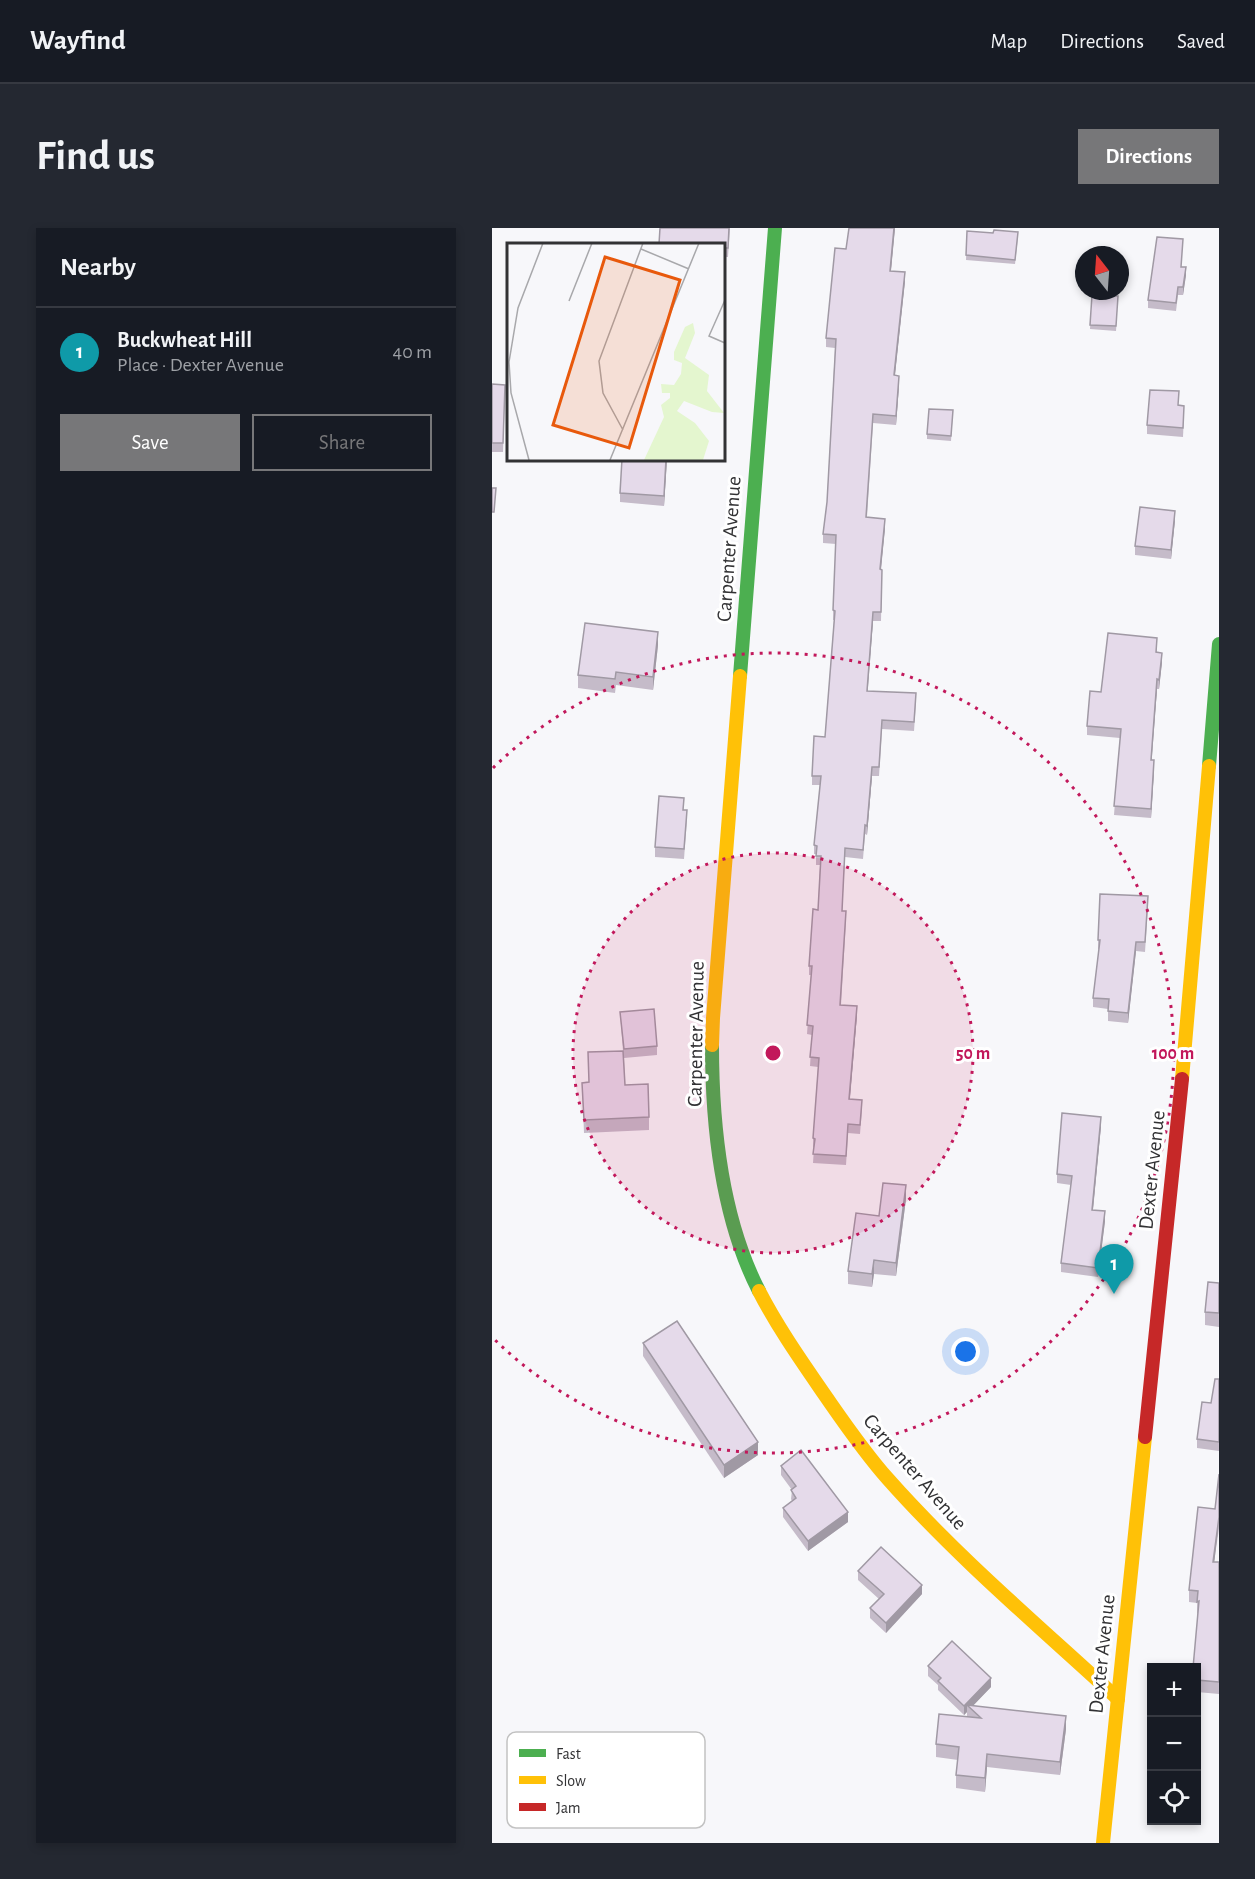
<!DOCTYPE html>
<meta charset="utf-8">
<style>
:root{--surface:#171b24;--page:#242831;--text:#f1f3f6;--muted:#9ea1a6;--line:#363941;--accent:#777779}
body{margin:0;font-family:"Alegreya Sans",sans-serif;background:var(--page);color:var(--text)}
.controls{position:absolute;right:18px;bottom:18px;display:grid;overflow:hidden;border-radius:0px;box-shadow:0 3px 9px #0003}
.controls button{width:54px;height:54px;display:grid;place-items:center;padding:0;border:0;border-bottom:2px solid var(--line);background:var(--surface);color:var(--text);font:30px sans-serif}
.compass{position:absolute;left:583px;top:18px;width:54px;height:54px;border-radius:50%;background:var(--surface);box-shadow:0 3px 9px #0003;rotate:343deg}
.you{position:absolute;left:474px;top:1124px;width:21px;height:21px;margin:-15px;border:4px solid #fff;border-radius:50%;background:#1a73e8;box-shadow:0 0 0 9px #1a73e833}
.badge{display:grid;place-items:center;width:39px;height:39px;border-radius:50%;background:var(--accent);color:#fff;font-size:20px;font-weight:700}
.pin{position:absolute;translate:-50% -50px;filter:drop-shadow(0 2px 3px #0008)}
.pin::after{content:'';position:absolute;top:32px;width:21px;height:18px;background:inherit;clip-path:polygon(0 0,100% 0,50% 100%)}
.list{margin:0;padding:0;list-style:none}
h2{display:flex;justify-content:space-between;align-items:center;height:78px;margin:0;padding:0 24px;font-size:26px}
h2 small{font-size:20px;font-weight:400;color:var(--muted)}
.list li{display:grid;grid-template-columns:39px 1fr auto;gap:18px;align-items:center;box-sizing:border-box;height:90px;padding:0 24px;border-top:2px solid var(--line)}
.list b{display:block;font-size:22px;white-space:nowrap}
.list p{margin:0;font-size:20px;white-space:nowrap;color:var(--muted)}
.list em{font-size:20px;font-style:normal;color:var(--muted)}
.actions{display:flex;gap:12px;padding:18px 24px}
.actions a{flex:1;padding:14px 0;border:2px solid var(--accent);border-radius:0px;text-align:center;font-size:21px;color:var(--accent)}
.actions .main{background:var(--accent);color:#fff}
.icon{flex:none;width:33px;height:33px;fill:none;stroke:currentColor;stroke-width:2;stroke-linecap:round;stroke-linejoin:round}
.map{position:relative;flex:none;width:727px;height:1615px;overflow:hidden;border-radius:0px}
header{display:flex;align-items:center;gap:36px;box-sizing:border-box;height:84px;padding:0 30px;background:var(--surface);border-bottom:2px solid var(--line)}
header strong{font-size:28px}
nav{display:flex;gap:33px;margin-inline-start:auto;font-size:21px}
.intro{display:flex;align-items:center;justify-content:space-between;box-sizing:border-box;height:144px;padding:0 36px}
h1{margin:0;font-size:42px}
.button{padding:15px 27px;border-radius:0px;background:var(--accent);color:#fff;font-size:21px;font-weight:700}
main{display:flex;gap:36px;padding:0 36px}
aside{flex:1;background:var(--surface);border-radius:0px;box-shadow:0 3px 9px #0003}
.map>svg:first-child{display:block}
</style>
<header>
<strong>Wayfind</strong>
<nav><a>Map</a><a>Directions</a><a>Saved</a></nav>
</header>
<div class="intro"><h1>Find us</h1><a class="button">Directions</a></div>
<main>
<aside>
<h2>Nearby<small></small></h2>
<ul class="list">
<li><span class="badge" style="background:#0f9aa8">1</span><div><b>Buckwheat Hill</b><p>Place · Dexter Avenue</p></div><em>40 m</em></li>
</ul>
<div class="actions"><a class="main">Save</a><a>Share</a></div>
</aside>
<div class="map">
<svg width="727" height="1615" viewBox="0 0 727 1615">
<rect width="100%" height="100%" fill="#f7f7fa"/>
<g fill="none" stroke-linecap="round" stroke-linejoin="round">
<g stroke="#4caf50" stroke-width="14">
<polyline points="248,448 283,0"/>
<polyline points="717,538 727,416"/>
<path d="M 220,817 C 220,897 230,991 267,1063"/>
</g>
<g stroke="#ffc107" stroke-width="14">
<polyline points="220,817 221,790 248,448"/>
<polyline points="690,851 717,538"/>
<path d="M 267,1063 C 285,1098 308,1131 330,1163 C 351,1193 371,1223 396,1251 C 466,1330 548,1399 626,1471"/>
<polyline points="611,1615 653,1209"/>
</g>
<polyline stroke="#c62828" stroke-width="14" points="653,1209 690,851"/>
</g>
<g fill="#c5bbc9">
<polygon points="168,0 238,0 236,29 231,29 231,16"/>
<polygon points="403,0 399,43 413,53 403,147 407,157 404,197 381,195 375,289 393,300 389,342 390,342 389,393 381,393 375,463 424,474 422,503 390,501 387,548 380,548 375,607 373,606 371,631 353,629 350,683 354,692 349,777 365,787 358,871 370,881 368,906 356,905 354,937 321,935 322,920 321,919 321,910 326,839 318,838 320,807 315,806 319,747 317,747 317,738 326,682 328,637 324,637 324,626 322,626 322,617 328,557 320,557 320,548 333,509 342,392 341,392 341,382 344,316 331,315 331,306 335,274 343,120 334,119 334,110 354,21"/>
<polygon points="475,3 501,5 526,9 523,36 474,32"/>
<polygon points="690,39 694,47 691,67 686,67 684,83 656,80 656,72"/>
<polygon points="600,67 626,68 624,103 598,101"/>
<polygon points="0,156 13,166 11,224 0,224"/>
<polygon points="687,177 692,187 691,209 655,206 655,197"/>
<polygon points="461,182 459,213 435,211 435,206"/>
<polygon points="175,231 172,278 128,274 128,265"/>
<polygon points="683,292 679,331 643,327 643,318"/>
<polygon points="166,417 161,462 124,457 123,465 86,460 86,447"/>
<polygon points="665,419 665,424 670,434 667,461 665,461 659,532 662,542 659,590 622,587 628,510 595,507 595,498 609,464"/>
<polygon points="192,582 195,591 192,631 163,629 163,619"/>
<polygon points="656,678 653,724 644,723 636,795 616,793 616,781 601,779 601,770 607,721 606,721 606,712"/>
<polygon points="128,784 165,818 165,827 132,830 133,857 157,889 157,902 92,905 90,855 97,854 96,824 131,823"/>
<polygon points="609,898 601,982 613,993 606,1049 569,1044 569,1035 579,957 565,955 565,946"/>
<polygon points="414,971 404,1048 382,1046 380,1059 356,1056 356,1043 387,988"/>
<polygon points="727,1055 727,1099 713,1097 713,1084"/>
<polygon points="151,1115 266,1227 232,1250 151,1128"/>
<polygon points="727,1151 727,1223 705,1220 705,1211 719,1175"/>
<polygon points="289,1238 356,1294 316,1323 291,1289 291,1280 300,1273 299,1271 300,1262 289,1247"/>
<polygon points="727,1246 727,1301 722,1334 727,1334 727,1466 705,1464 706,1385 705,1386 705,1375 697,1374 697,1362 723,1281"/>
<polygon points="366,1343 430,1366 394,1405 378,1390 378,1380 387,1371 366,1352"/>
<polygon points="436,1438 499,1459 481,1477 574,1501 568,1547 495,1539 493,1564 464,1560 464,1547 466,1532 444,1529 444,1516 475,1489 475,1484 472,1487 446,1462 446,1457 436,1448"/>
</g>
<g fill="#a099a4">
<polygon points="402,0 403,0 398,52 398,43"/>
<polygon points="694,39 694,47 691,67 691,59"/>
<polygon points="413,44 413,53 402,156 402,147"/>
<polygon points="407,148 407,157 404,197 404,188"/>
<polygon points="174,231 175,231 172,278 172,268"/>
<polygon points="683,283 683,292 679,331 679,322"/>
<polygon points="393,291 393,300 388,350 388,341"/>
<polygon points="381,384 381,393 375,472 375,463"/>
<polygon points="166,404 166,417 161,462 161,449"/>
<polygon points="670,425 670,434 667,461 667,452"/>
<polygon points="665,451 665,461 659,541 659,532"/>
<polygon points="662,532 662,542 659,590 659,581"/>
<polygon points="380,539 380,548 375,607 375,598"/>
<polygon points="644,714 644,723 636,795 636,785"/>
<polygon points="365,778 365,787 357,880 357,871"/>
<polygon points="609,889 609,898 600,991 600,982"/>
<polygon points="414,957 414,971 404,1048 404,1035"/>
<polygon points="613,983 613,993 606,1049 606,1040"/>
<polygon points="382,1032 382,1046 380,1059 380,1046"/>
<polygon points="266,1214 266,1227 232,1250 232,1237"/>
<polygon points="356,1284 356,1294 316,1323 316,1313"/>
<polygon points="726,1289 726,1301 721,1346 721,1334"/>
<polygon points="430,1357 430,1366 394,1405 394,1395"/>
<polygon points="499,1450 499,1459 479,1480 475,1477 475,1484 472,1487 472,1478"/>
<polygon points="574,1488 574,1501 568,1547 568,1534"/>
<polygon points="495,1526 495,1539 493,1564 493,1550"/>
</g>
<g fill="#e5daea" stroke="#a099a4" stroke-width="1.5">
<polygon points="168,0 237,0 236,20 231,20 231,16 167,16"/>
<polygon points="357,0 402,0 398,43 413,44 402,147 407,148 404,188 381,186 374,289 393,291 388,341 390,342 389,384 381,384 375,463 424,465 422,494 390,492 387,539 380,539 375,598 373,597 371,622 353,620 350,683 354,683 348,777 365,778 357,871 370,872 368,897 356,896 354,928 321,926 323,911 321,910 327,830 318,829 321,798 315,797 320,738 317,738 321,681 326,682 329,628 324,628 325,618 322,617 329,548 320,548 322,508 333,509 343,383 341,382 344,307 331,306 335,274 344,111 334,110 343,20 354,21"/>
<polygon points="502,2 526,4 523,32 474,27 475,3 501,5"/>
<polygon points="665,9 691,11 689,39 694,39 691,59 686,59 684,75 656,72"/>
<polygon points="600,67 626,68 624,98 598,97"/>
<polygon points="0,156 13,157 11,215 0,215"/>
<polygon points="658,162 687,163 686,177 692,178 691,200 655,197"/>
<polygon points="437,181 461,182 459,208 435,206"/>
<polygon points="130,231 174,231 172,268 128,265"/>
<polygon points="0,260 4,260 2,284 0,284"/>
<polygon points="648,279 683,283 679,322 643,318"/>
<polygon points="93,395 166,404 161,449 124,444 123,451 86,447"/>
<polygon points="616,405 665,410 664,424 670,425 667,452 665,451 659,532 662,532 659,581 622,578 629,501 595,498 598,463 609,464"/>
<polygon points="167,568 192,570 191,582 195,582 192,621 163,619"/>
<polygon points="608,666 656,668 653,714 644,714 636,785 616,783 617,771 601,770 608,712 606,712"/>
<polygon points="162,781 165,818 132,821 128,784"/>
<polygon points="131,823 133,857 156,856 157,889 92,892 90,855 97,854 96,824"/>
<polygon points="570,885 609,889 600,982 613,983 606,1040 569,1035 580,948 565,946"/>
<polygon points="391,955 414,957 404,1035 382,1032 380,1046 356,1043 364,985 387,988"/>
<polygon points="716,1054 727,1055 727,1085 713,1084"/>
<polygon points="185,1093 266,1214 232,1237 151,1115"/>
<polygon points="723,1151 727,1151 727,1214 705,1211 710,1174 719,1175"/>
<polygon points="309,1222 356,1284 316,1313 291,1280 304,1270 299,1262 304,1258 289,1238"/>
<polygon points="727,1246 727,1289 721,1334 727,1334 727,1454 705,1452 705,1440 701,1440 707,1373 705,1374 706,1363 697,1362 706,1279 723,1281"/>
<polygon points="389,1319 430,1357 394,1395 378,1380 392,1366 366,1343"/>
<polygon points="460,1413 499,1450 472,1478 446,1453 449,1450 436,1438"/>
<polygon points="475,1477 574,1488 568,1534 495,1526 493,1550 464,1547 467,1519 444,1516 447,1486 489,1490"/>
</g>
<circle cx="281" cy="825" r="200" fill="#c2185b" fill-opacity=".12"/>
<g fill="none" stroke="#c2185b" stroke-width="3" stroke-dasharray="3 6">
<circle cx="281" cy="825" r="200"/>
<path d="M1 540A400 400 0 1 1 1 1110"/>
</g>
<g text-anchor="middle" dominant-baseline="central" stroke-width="6" stroke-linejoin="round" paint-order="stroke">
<g font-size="21" fill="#323234" stroke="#fff">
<text transform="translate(237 321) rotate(-86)">Carpenter Avenue</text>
<text transform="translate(204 806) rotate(-89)">Carpenter Avenue</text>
<text transform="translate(660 942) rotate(-84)">Dexter Avenue</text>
<text transform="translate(423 1244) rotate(49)">Carpenter Avenue</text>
<text transform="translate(610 1426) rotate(-84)">Dexter Avenue</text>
</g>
</g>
<g transform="translate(15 15)">
<rect width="218" height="218" fill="#f7f7fa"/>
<path d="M 186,80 L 188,90 L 178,115 L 202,132 L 200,148 L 217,170 L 205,169 L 177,158 L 170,168 L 188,180 L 202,198 L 196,217 L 137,217 L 157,174 L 154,162 L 163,155 L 163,150 L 155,150 L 154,141 L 167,142 L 174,131 L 175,120 L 167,117 L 167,109 L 178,84 Z" fill="#e4f6cf"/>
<path fill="none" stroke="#a8a8ab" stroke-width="1.5" d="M 134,6 L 182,26M 218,57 L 202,93 L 218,100M 62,58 L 85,0M 116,187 L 96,150 L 92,118 L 136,0M 22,217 L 4,150 L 2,119 L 11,65 L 36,0M 103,217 L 192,0"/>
<path fill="#e8590c" fill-opacity="0.15" stroke="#e8590c" stroke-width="3" d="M 98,14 L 173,37 L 122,205 L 46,182 Z"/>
<rect width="218" height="218" fill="none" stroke="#323234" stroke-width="3"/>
</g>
<rect x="15" y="1504" width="198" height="96" rx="9" fill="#fff" stroke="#c2c2c2" stroke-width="1.5"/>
<rect x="27" y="1521" width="27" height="8" fill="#4caf50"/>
<rect x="27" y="1548" width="27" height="8" fill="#ffc107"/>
<rect x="27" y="1575" width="27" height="8" fill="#c62828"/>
<g font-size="16" fill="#323234">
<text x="64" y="1531">Fast</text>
<text x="64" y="1558">Slow</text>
<text x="64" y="1585">Jam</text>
</g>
<circle cx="281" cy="825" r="9" fill="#c2185b" stroke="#fff" stroke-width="3"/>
<g font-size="18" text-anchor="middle" font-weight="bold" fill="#c2185b" stroke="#fff" stroke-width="6" stroke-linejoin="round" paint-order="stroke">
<text x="481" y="831">50 m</text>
<text x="681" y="831">100 m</text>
</g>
</svg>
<div class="controls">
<button>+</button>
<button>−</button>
<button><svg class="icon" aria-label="locate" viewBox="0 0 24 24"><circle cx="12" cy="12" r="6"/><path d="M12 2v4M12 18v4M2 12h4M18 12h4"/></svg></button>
</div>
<svg class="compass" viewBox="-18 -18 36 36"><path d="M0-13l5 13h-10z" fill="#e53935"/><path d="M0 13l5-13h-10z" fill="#9ea1a6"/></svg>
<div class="you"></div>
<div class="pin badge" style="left:622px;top:1066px;background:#0f9aa8">1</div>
</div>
</main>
